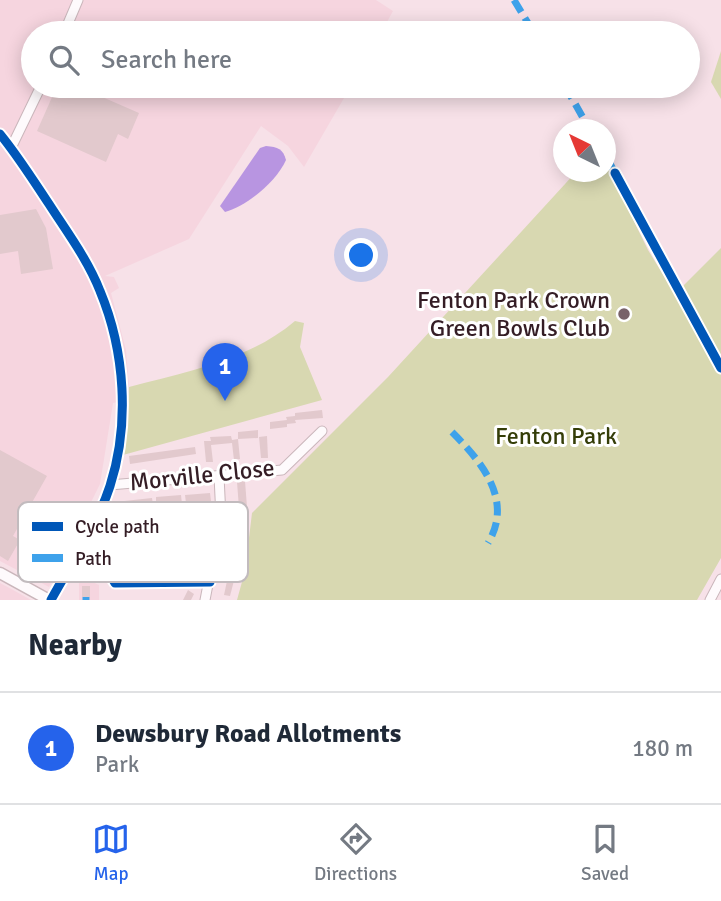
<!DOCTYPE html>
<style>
:root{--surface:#fff;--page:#f2f2f3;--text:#1f2937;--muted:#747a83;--line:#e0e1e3;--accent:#2563eb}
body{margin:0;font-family:Signika,sans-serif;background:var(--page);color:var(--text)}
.compass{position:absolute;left:553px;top:119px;width:63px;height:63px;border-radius:50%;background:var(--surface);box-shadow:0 4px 18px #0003;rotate:317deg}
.you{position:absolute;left:362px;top:256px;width:24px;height:24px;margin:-18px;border:5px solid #fff;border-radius:50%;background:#1a73e8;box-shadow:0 0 0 10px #1a73e833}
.badge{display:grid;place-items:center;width:46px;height:46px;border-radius:50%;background:var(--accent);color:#fff;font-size:23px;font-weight:700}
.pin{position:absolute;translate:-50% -58px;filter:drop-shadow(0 2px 4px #0008)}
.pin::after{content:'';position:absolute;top:37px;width:24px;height:21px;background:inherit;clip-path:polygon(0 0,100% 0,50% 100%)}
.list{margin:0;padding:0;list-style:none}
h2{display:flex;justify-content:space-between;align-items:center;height:91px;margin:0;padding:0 28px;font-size:30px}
h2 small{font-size:23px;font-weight:400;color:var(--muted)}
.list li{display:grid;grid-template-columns:46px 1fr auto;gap:21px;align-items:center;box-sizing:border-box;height:112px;padding:0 28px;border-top:2px solid var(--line)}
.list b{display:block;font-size:26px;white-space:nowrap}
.list p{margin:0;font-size:23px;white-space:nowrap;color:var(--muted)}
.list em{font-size:23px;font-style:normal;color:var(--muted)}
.icon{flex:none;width:38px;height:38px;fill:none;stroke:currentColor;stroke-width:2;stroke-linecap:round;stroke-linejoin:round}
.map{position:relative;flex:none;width:721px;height:600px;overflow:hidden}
.search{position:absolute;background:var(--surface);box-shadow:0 4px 18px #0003;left:21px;right:21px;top:21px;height:77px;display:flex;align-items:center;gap:18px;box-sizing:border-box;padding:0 24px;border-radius:38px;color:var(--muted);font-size:26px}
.sheet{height:203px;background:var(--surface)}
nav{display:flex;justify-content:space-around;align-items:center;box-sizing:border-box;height:98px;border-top:2px solid var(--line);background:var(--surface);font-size:19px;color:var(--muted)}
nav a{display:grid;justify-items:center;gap:4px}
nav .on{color:var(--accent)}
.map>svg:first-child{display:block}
</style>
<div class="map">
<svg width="721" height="600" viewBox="0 0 721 600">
<rect width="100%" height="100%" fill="#f7e1e8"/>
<g fill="#f6d5df">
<polygon points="0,0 376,0 393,11 381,33 33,33 33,86 351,86 304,167 288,146 261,126 189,239 105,276 114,277 119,288 111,293 126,350 130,399 113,403 100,484 49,587 0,561"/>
<polygon points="79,576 99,585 99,600 79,600"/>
<polygon points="0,583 15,591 31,600 0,600"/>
</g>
<g fill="#d8d8b1">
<polygon points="721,51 721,99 711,82"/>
<polygon points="606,164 648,250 675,294 721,248 721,558 697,600 237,600 245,571 252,513 388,377 576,172 606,172"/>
<path d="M 295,321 L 304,323 L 300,347 L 322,400 L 123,455 L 129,387 C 187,372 249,360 295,321 Z"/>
</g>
<path fill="#b895e1" d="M 266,146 C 278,147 283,149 286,160 C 276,182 248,205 225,212 L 220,206 L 260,148 Z"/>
<g fill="#e2c9cd">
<polygon points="57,86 77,86 139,113 128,139 118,134 106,162 37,131"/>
<polygon points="36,209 46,228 53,269 21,274 18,251 0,254 0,215"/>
<polygon points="322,410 323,418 295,420 296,423 287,424 287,427 270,429 270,422 287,420 286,417 295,416 295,413"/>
<polygon points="258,430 258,438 238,439 238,432"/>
<polygon points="231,436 232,440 238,439 240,459 234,460 232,443 211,445 213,462 206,462 204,441 211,441 210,437"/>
<polygon points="267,436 268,458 261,458 259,437"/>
<polygon points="195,447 196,454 130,464 129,456"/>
<polygon points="0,450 47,476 13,536 20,540 8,561 0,556"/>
<polygon points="245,481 247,507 239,508 237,482"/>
<polygon points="210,493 211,501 186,503 185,495"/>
<polygon points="181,495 182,504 156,506 156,497"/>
<polygon points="152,498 153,505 115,509 115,502"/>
<polygon points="230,567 237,569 230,596 224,595"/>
<rect x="82" y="586" width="8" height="11"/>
<polygon points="188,590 194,594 191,600 183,600"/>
</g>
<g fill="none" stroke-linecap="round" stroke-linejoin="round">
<defs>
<g id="minor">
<polyline points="64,33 78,0"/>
<path d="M 0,134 C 18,156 33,180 49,204 C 67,232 88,260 100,291 C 125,351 130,424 110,486 C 97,526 71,563 51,600"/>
<polyline points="11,148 41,86"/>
<polyline points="615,173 721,368"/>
<polyline points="110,485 282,470 322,431"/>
<path d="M 210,582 L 115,583 C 102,565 103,535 123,524 L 221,517"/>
<polyline points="205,600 221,517 219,476"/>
<polyline points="710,600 721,579"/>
</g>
<polyline id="major" points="0,573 49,600"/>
</defs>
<use href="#minor" stroke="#cab6bb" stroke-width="11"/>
<use href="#major" stroke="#cab6bb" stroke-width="13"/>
<use href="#minor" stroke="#fefafc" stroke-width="9"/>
<use href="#major" stroke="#fefafc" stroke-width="10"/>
<g stroke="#3ea2eb" stroke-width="7" stroke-dasharray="14 7" stroke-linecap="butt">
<polyline points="514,0 534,33"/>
<polyline points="565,86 590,130"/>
<polyline points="606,156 615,173"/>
<path d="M 452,432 C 481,461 514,500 488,543"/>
<polyline points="86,597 86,600"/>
</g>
<defs>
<g id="cycleway">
<path d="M 0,134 C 18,156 33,180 49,204 C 67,232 88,260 100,291 C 125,351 130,424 110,486 C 97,526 71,563 51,600"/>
<polyline points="615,173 721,368"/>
<path d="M 210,582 L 115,583 C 102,565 103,535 123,524 L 221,517"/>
</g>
</defs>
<use href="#cycleway" stroke="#fff" stroke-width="13"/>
<use href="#cycleway" stroke="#0057b8" stroke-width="9"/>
</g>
<circle fill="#786269" stroke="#fff" stroke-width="2.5" cx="624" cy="314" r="7"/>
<g text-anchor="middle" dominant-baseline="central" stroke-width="6" stroke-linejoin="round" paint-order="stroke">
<g font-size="24" fill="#341d25" stroke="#fff" text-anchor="end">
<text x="610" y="300">Fenton Park Crown<tspan x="610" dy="28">Green Bowls Club</tspan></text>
</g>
<g font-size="24" fill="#343d08" stroke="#fff">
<text x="556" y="436">Fenton Park</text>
</g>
<g font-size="24" fill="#341d25" stroke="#fff">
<text transform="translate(202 475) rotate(-6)">Morville Close</text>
</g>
</g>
<rect x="18" y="502" width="230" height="80" rx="10" fill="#fff" stroke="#c2bbbe" stroke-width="2"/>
<rect x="32" y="522" width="31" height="9" fill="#0057b8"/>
<rect x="32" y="554" width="31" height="8" fill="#3ea2eb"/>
<g font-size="19" fill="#341d25">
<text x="75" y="533">Cycle path</text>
<text x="75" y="565">Path</text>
</g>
</svg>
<svg class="compass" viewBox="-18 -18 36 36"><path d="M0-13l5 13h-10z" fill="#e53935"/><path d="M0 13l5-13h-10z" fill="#747a83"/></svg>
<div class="you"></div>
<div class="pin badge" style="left:225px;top:401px">1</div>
<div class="search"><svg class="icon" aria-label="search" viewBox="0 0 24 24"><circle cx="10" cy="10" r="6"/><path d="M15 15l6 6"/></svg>Search here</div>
</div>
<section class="sheet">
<h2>Nearby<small></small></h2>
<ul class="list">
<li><span class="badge">1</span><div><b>Dewsbury Road Allotments</b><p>Park</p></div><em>180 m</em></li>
</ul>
</section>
<nav>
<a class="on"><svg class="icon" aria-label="map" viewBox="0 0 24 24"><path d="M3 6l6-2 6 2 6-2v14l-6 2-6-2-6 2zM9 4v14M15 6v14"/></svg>Map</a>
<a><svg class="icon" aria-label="directions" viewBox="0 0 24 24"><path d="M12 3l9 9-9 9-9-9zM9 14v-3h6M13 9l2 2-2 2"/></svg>Directions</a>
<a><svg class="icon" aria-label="saved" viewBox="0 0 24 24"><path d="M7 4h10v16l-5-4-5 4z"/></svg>Saved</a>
</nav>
